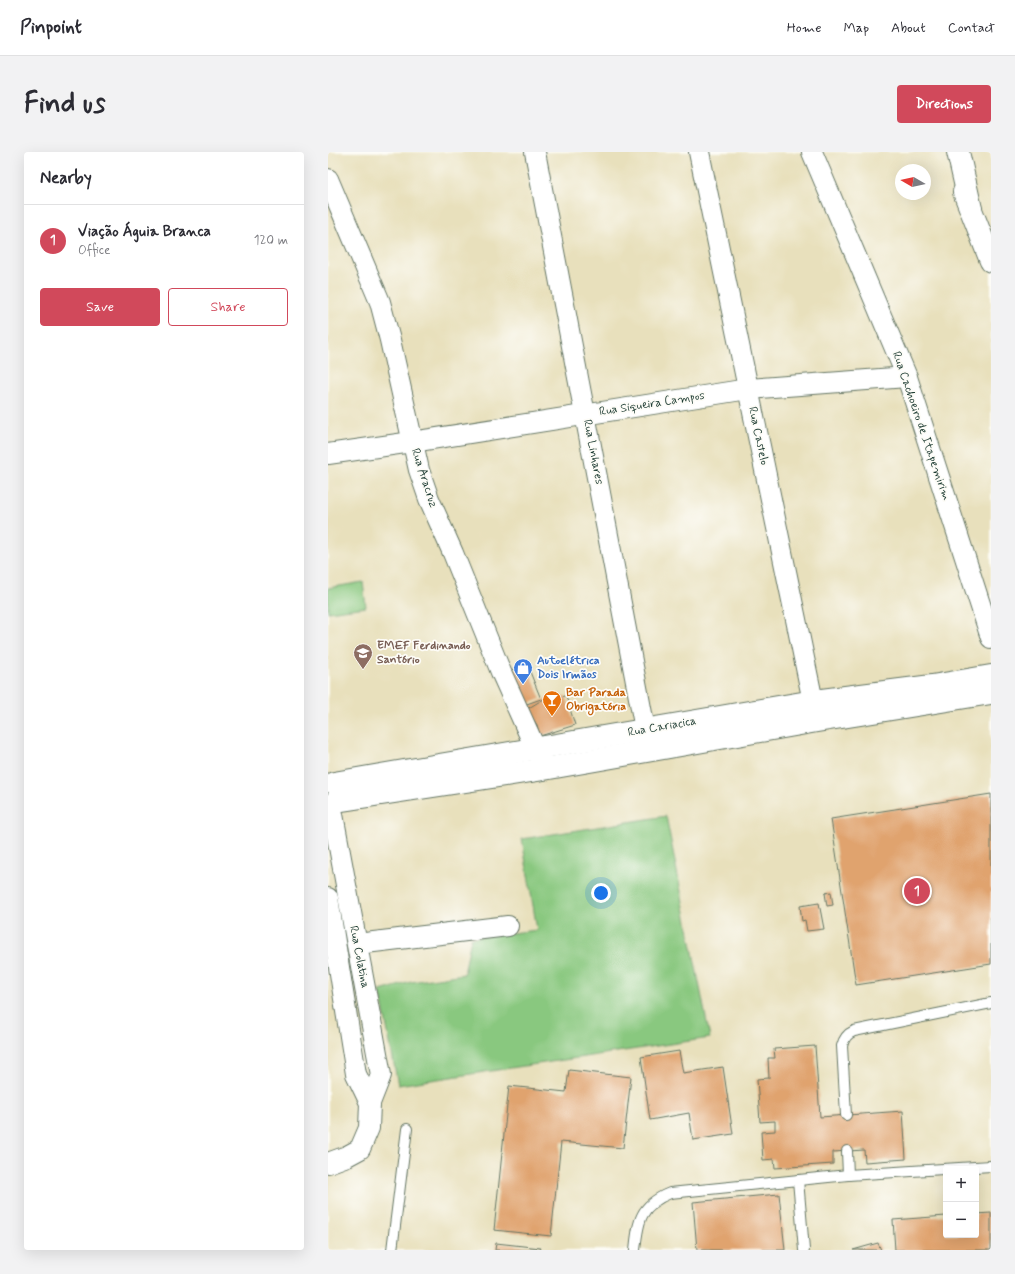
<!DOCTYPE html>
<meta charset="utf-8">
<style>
:root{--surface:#fff;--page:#f2f2f3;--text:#2b2b33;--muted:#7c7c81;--line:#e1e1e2;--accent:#d1495b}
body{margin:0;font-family:Mynerve,sans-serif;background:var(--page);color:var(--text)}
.controls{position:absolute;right:12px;bottom:12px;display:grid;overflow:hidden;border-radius:4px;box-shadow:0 4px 16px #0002}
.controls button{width:36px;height:36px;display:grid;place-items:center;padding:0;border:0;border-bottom:1px solid var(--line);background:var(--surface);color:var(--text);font:20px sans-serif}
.compass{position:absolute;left:567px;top:12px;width:36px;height:36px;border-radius:50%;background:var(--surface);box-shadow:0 4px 16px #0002;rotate:279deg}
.you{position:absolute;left:273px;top:741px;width:14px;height:14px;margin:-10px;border:3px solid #fff;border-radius:50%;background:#1a73e8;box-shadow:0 0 0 6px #1a73e833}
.badge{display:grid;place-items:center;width:26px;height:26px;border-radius:50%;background:var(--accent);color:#fff;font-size:13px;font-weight:700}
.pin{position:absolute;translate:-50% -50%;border:2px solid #fff;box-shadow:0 1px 4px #0006}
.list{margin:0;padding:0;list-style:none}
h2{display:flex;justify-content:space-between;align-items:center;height:52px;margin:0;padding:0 16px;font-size:17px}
h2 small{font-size:13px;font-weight:400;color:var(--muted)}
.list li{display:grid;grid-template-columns:26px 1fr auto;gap:12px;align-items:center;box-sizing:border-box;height:72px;padding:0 16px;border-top:1px solid var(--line)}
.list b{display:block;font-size:15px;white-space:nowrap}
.list p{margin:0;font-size:13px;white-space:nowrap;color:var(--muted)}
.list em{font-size:13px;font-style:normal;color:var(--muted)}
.actions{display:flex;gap:8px;padding:12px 16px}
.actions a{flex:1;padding:9px 0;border:1px solid var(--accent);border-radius:4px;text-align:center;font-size:14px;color:var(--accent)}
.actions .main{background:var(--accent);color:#fff}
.map{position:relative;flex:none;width:663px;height:1098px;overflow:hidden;border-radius:4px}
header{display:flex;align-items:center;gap:24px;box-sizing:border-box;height:56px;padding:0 20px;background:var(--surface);border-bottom:1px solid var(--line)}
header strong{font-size:19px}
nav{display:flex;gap:22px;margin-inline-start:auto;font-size:14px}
.intro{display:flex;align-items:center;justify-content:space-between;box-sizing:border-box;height:96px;padding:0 24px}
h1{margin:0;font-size:28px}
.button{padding:10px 18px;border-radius:4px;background:var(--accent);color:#fff;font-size:14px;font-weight:700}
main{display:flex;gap:24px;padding:0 24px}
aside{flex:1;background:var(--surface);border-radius:4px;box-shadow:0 4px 16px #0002}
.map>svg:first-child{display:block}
</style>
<header>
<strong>Pinpoint</strong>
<nav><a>Home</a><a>Map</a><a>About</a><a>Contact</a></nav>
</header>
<div class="intro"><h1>Find us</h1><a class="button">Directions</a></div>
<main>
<aside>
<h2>Nearby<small></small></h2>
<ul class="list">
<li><span class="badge">1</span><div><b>Viação Águia Branca</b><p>Office</p></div><em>120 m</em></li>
</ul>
<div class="actions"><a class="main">Save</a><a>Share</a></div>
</aside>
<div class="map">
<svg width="663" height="1098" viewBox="0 0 663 1098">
<rect width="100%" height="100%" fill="#fdfcf7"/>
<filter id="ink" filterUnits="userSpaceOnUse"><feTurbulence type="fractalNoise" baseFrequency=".025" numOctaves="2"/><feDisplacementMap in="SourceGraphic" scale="8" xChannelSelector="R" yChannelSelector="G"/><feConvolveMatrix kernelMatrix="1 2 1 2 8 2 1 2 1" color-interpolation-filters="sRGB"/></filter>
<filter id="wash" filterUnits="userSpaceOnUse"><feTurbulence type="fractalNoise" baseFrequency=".012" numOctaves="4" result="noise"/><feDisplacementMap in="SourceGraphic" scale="16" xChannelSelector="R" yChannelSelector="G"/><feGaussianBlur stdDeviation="0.9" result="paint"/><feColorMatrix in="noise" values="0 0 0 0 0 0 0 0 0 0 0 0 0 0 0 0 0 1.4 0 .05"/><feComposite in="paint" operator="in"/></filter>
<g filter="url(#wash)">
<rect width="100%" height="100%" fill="#e8e0bc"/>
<g fill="#89c87f" stroke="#54825a">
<polygon points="35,430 38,455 0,460 0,436"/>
<polygon points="338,664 382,886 70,933 52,839 83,830 136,822 143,786 209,778 194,687"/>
</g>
<g id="blocks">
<g fill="#e0a36e">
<polygon points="200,515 213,547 193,554 175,519"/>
<polygon points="238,544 247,573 212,584 209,573 199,557 214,548 221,546"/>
<polygon points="663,642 663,812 528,833 503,667"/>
<polygon points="503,740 505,753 499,754 497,741"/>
<polygon points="491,751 496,777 479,779 477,768 474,769 472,754"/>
<polygon points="487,894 492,965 575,959 578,1007 537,1010 536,998 505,1000 505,1012 447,1016 446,1007 435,1008 433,980 447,979 447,969 432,970 429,927 441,926 440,906 447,906 446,897"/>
<polygon points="351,899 355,921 395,915 405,982 365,988 361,961 322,968 313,905"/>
<polygon points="241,918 303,925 295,996 233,990 223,1084 166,1078 181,934 238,940"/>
<polygon points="451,1042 457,1098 369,1098 365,1050"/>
<polygon points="663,1061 663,1098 567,1098 565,1068 618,1064 618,1083 648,1083 648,1062"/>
<polygon points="168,1091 213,1096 212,1098 167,1098"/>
<polygon points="550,1091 553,1098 525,1098"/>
</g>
</g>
</g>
<g filter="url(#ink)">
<use href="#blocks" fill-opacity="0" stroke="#657664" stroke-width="1"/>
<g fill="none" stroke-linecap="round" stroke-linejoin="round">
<defs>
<g id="lane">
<path d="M 518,963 L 514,894 C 516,886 519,882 526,879 L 663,851"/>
<polyline points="519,999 520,1023"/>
<polyline points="470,1028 476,1098"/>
<polyline points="64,1098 79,977"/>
<path d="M 307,1098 C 310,1069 312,1053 342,1041 L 520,1023 L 663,1014"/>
</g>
<g id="street">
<polyline points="207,0 320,593"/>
<polyline points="371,0 488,564"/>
<polyline points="484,0 579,225 663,486"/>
<polyline points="0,27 52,150 62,188 91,318 101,347 125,401 173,520 214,611"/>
<polyline points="0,302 84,290 420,237 579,225"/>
<polyline points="0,746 28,922 42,951"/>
<polyline points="29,792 180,774"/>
<polyline points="0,1011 19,1004 32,997 41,976 42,951 53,923 4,657"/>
</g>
<g id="secondary">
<polyline points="636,40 663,109"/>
<polyline points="6,631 486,549 604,534 663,524"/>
<polyline points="8,649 216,617 489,569 663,541"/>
</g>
<polyline id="primary" points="630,0 643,57"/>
</defs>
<use href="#lane" stroke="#657664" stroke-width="12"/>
<use href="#street" stroke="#657664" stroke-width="22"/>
<use href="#secondary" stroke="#657664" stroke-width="24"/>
<use href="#primary" stroke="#657664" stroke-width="24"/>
<use href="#lane" stroke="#fff" stroke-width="10"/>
<use href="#street" stroke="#fff" stroke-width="20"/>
<use href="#secondary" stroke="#fff" stroke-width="22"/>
<use href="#primary" stroke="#fff" stroke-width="22"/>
</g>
</g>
<defs>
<symbol id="school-pin" viewBox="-11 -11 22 30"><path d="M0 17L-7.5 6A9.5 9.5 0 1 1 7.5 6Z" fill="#8d6e63" stroke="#fdfcf7"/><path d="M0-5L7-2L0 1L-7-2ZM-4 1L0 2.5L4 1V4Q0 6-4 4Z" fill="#fff"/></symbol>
<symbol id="shop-pin" viewBox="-11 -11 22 30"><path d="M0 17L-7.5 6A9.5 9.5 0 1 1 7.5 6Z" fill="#3f7fe0" stroke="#fdfcf7"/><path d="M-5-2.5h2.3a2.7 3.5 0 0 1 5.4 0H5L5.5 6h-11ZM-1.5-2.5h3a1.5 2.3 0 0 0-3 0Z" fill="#fff"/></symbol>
<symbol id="bar-pin" viewBox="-11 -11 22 30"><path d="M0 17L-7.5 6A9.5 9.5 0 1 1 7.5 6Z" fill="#e8710a" stroke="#fdfcf7"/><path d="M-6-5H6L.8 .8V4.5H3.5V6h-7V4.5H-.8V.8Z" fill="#fff"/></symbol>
</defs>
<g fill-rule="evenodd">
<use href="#school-pin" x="24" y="490" width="22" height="30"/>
<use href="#shop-pin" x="184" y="505" width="22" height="30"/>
<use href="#bar-pin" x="213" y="537" width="22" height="30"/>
</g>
<g text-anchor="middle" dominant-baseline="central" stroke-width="3.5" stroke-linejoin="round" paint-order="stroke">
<g font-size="12" fill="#1f3d34" stroke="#fdfcf7">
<text transform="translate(324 252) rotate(-9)">Rua Siqueira Campos</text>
<text transform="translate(593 274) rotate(71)">Rua Cachoeiro de Itapemirim</text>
<text transform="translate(430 284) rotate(78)">Rua Castelo</text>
<text transform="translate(265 300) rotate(79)">Rua Linhares</text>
<text transform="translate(96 326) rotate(72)">Rua Aracruz</text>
<text transform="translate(334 575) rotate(-10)">Rua Cariacica</text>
<text transform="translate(31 805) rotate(79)">Rua Colatina</text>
</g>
<g font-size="12" font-weight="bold" fill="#785e54" stroke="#fdfcf7" text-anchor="start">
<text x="49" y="494">EMEF Ferdinando<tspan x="49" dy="14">Santório</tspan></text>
</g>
<g font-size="12" font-weight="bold" fill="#366cbe" stroke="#fdfcf7" text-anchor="start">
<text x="209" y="509">Autoelétrica<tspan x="209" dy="14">Dois Irmãos</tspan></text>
</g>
<g font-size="12" font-weight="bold" fill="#c56008" stroke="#fdfcf7" text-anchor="start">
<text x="238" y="541">Bar Parada<tspan x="238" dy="14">Obrigatória</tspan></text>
</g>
</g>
</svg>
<div class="controls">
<button>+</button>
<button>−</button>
</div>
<svg class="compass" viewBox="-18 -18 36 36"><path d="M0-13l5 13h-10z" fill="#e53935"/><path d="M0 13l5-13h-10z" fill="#7c7c81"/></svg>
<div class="you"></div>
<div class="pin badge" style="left:589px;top:739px">1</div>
</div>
</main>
